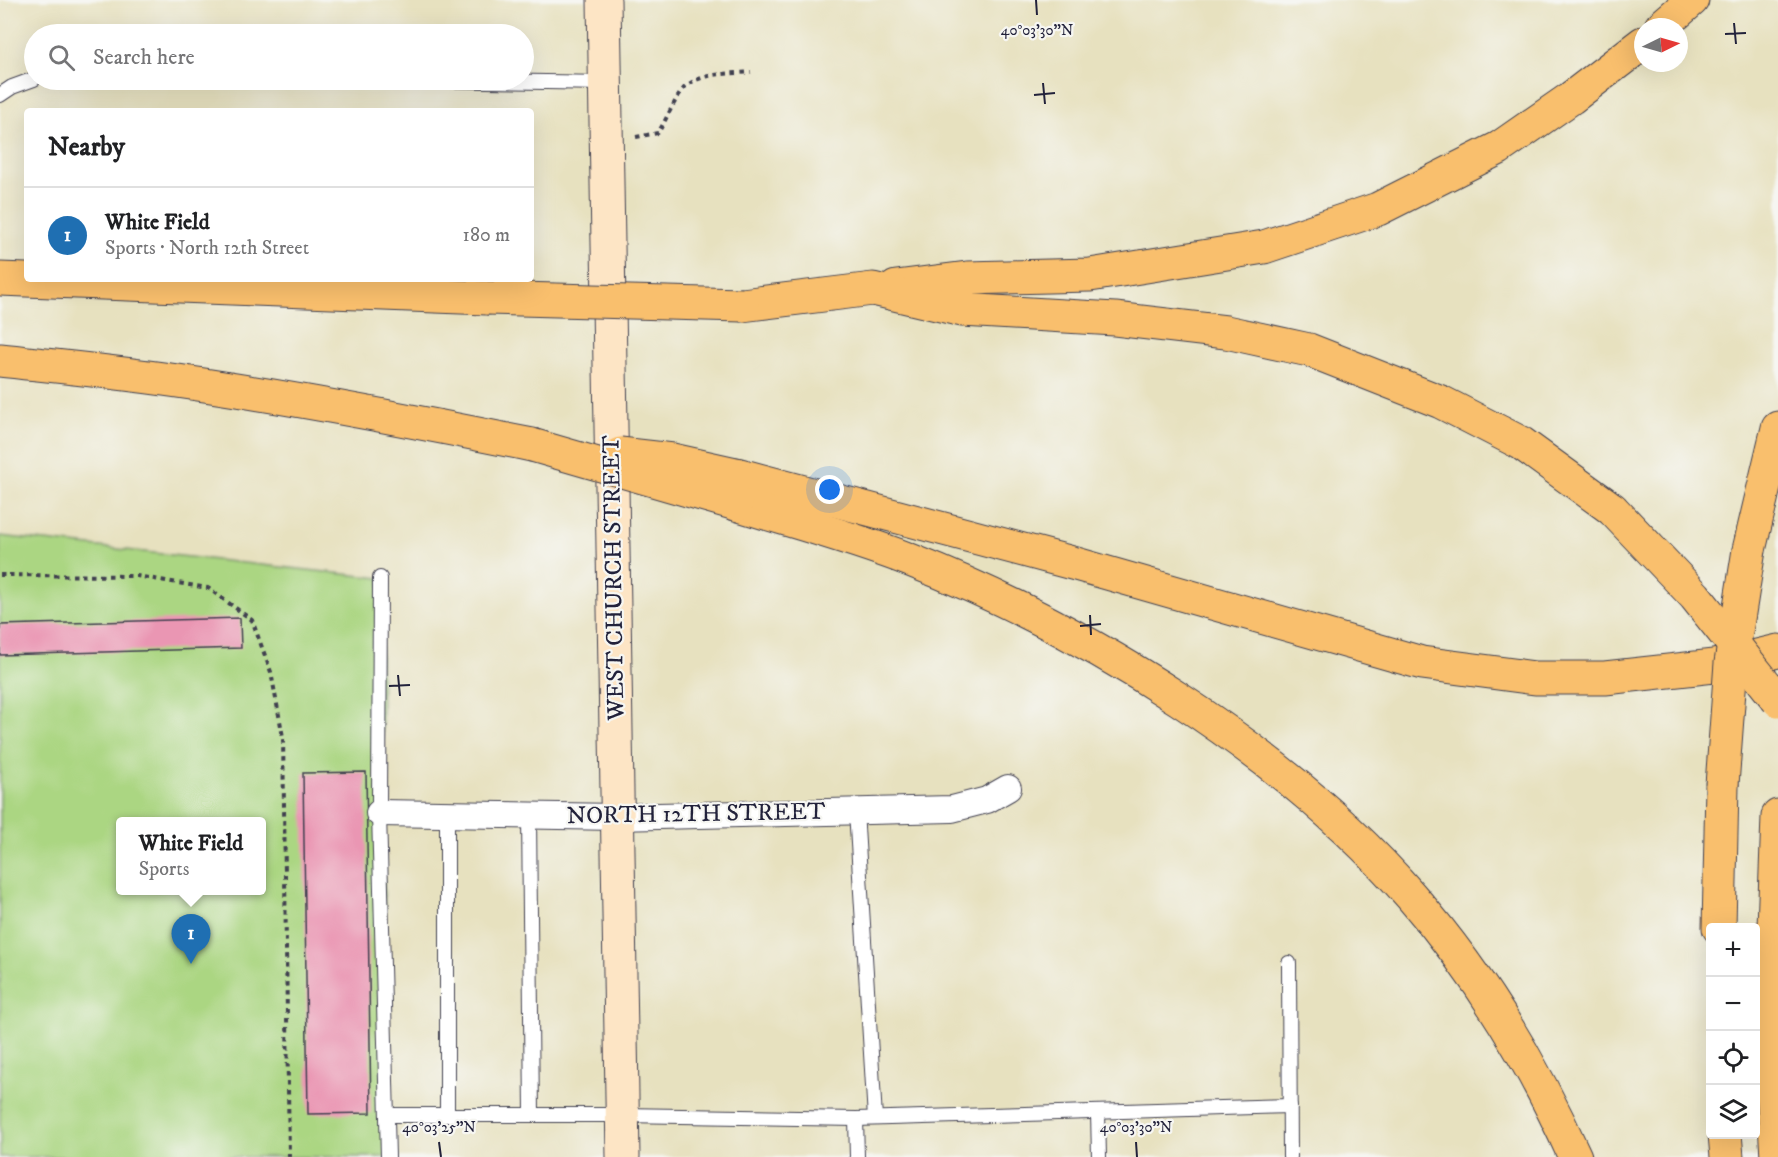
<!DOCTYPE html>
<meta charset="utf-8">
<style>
:root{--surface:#fff;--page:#f2f2f2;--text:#202124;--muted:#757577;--line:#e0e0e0;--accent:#1f6fb2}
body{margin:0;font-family:"IM FELL DW Pica",serif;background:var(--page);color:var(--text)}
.controls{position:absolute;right:18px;bottom:18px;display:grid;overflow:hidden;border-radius:6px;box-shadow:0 6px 24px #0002}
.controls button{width:54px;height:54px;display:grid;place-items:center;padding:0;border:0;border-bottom:2px solid var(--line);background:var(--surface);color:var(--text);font:30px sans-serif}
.compass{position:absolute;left:1634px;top:18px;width:54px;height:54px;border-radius:50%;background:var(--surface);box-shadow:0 6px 24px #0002;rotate:85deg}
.you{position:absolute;left:830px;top:490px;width:21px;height:21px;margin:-15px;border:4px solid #fff;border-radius:50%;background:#1a73e8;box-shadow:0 0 0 9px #1a73e833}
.badge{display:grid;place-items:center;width:39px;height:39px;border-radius:50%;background:var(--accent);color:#fff;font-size:20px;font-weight:700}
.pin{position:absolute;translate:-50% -50px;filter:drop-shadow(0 2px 3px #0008)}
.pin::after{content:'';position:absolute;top:32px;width:21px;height:18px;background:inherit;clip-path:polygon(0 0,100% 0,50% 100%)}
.popup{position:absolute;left:116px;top:817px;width:150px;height:78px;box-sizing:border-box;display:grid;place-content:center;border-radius:6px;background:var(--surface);filter:drop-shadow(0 2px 4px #0005);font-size:20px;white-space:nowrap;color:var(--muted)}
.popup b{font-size:22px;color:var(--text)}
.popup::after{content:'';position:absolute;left:50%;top:100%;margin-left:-12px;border:12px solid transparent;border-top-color:var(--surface)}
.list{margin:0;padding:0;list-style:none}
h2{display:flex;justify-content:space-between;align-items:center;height:78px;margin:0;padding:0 24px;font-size:26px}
h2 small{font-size:20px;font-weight:400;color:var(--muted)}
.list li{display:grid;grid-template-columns:39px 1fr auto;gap:18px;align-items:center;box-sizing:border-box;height:96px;padding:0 24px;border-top:2px solid var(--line)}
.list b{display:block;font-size:22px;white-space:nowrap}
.list p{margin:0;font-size:20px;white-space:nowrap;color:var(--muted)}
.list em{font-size:20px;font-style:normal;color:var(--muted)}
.icon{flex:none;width:33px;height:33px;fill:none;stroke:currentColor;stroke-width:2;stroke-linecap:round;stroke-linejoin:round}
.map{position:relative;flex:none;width:1778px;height:1157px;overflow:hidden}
.search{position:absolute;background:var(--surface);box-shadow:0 6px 24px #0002;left:24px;top:24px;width:510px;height:66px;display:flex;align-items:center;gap:15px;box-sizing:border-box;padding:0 21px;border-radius:33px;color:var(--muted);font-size:22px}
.panel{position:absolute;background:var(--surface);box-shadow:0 6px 24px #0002;left:24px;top:108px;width:510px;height:174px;border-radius:6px}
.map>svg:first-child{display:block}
</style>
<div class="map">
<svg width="1778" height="1157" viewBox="0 0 1778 1157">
<rect width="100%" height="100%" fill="#f6f6f2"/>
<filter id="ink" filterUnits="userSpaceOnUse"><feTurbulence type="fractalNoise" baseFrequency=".0167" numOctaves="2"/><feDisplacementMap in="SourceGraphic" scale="12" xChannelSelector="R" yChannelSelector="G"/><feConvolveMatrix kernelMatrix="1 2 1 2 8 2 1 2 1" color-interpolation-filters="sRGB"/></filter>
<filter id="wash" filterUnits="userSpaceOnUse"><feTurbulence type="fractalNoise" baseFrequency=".008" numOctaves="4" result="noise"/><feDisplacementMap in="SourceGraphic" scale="24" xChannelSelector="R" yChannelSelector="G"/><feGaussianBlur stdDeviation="1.35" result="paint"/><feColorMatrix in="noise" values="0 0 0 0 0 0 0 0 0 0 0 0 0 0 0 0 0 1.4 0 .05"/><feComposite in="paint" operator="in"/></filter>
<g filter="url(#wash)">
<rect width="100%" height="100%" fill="#e7e1bf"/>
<path fill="#abd682" stroke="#667c5e" stroke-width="1.5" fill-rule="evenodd" d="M 0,536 L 380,578 L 388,1157 L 0,1157 ZM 120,822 L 262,822 L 262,890 L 120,890 Z"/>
<g id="blocks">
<g fill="#ea96b3">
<polygon points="240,618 241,648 0,655 0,625"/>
<polygon points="366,772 371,1113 308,1114 303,773"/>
</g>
</g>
</g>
<g filter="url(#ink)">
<use href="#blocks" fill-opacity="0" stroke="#403f4f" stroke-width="1.5"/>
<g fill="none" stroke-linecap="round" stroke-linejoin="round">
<defs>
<g id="lane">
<polyline points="426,80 606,83"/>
<polyline points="0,95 12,87 34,79"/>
<polyline points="380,578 379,813 388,1157"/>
<polyline points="856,811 875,1118"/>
<polyline points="529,815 532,1115"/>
<polyline points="1289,963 1290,1157"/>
<polyline points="1098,1112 1099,1157"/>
<polyline points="387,1115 622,1115 856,1119 1290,1106"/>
<polyline points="447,1115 447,814"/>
<polyline points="856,1119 857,1157"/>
</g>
<polyline id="street" points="379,813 617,817 952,809 987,800 1008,788"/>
<polyline id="secondary" points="604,0 623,1157"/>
<g id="highway">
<polyline points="1661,27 1692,0"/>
<polyline points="0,279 487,298"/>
<polyline points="896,287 967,278 1090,275 1264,247 1378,209 1499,148 1571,98 1643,43"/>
<polyline points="742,305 873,289 962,310 1115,319 1226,332 1309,350 1441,402 1521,443 1612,509"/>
<path d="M 0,360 C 64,367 127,373 191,383 C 305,400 419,422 532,445"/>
<polyline points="736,474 1076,564 1422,663 1535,678 1605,678 1714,666 1778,651"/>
<path d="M 736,504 C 794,522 854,538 910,560 C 1088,630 1285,751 1411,896 C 1479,974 1533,1063 1575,1157"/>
<polyline points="1749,550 1778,428"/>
<polyline points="1719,928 1722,785"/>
<polyline points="1725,1134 1727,1157"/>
<polyline points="1777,1157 1770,1039 1778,816"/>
</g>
</defs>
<use href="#lane" stroke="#403f4f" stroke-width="16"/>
<use href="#street" stroke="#403f4f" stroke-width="28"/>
<use href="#secondary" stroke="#403f4f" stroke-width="35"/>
<use href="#highway" stroke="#403f4f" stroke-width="35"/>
<g stroke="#403f4f" stroke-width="4" stroke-dasharray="4.5 4.5" stroke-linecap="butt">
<path d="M 636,137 L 658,133 C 666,120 672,105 681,92 C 694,72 730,74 751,72"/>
<polyline points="0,575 137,576 208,588 252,620 271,672 283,737 289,1157"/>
</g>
<use href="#lane" stroke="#fff" stroke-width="14"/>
<use href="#street" stroke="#fff" stroke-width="26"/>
<use href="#secondary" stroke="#fde5c5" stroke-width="33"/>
<use href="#highway" stroke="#f9bf6d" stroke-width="33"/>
<defs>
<g id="highway-bridge">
<polyline points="487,298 742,305"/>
<polyline points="532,445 736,504"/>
<polyline points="620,454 673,460 736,474"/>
<polyline points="1612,509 1695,596 1778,700"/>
<polyline points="1722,785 1731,663 1749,550"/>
</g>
</defs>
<use href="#highway-bridge" stroke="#403f4f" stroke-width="35" stroke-linecap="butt"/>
<use href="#highway-bridge" stroke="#f9bf6d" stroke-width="33"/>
</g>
</g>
<path fill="none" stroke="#22223b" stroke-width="2" d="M 1036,0 L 1037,15M 1734,23 L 1736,44M 1725,34 L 1746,33M 1043,83 L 1045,104M 1034,95 L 1055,93M 1090,615 L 1091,635M 1080,626 L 1101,624M 398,675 L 400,696M 389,686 L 410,685M 439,1142 L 441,1157M 1136,1142 L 1137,1157"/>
<g text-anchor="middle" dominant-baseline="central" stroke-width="4.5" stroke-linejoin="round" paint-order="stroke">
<g font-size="24" fill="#22223b" stroke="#f6f6f2">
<text transform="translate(614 578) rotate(-91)">WEST CHURCH STREET</text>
<text transform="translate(696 814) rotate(-1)">NORTH 12TH STREET</text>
</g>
</g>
<g font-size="15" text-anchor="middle" fill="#22223b" stroke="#f6f6f2" stroke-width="4.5" stroke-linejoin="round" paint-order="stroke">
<text x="1037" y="35">40°03'30"N</text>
<text x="439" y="1132">40°03'25"N</text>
<text x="1136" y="1132">40°03'30"N</text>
</g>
</svg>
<div class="controls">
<button>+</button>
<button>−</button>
<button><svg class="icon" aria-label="locate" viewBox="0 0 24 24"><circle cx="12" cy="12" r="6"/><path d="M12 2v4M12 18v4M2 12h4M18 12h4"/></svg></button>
<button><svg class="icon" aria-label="layers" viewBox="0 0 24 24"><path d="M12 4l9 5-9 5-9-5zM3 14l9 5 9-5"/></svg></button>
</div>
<svg class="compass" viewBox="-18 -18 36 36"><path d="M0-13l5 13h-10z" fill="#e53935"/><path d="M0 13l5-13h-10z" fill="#757577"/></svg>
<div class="you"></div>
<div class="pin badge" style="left:191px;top:964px">1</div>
<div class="popup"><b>White Field</b>Sports</div>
<div class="search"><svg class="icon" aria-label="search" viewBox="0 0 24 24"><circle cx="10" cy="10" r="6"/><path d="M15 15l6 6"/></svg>Search here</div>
<section class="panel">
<h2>Nearby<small></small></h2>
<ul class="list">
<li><span class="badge">1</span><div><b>White Field</b><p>Sports · North 12th Street</p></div><em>180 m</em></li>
</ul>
</section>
</div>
